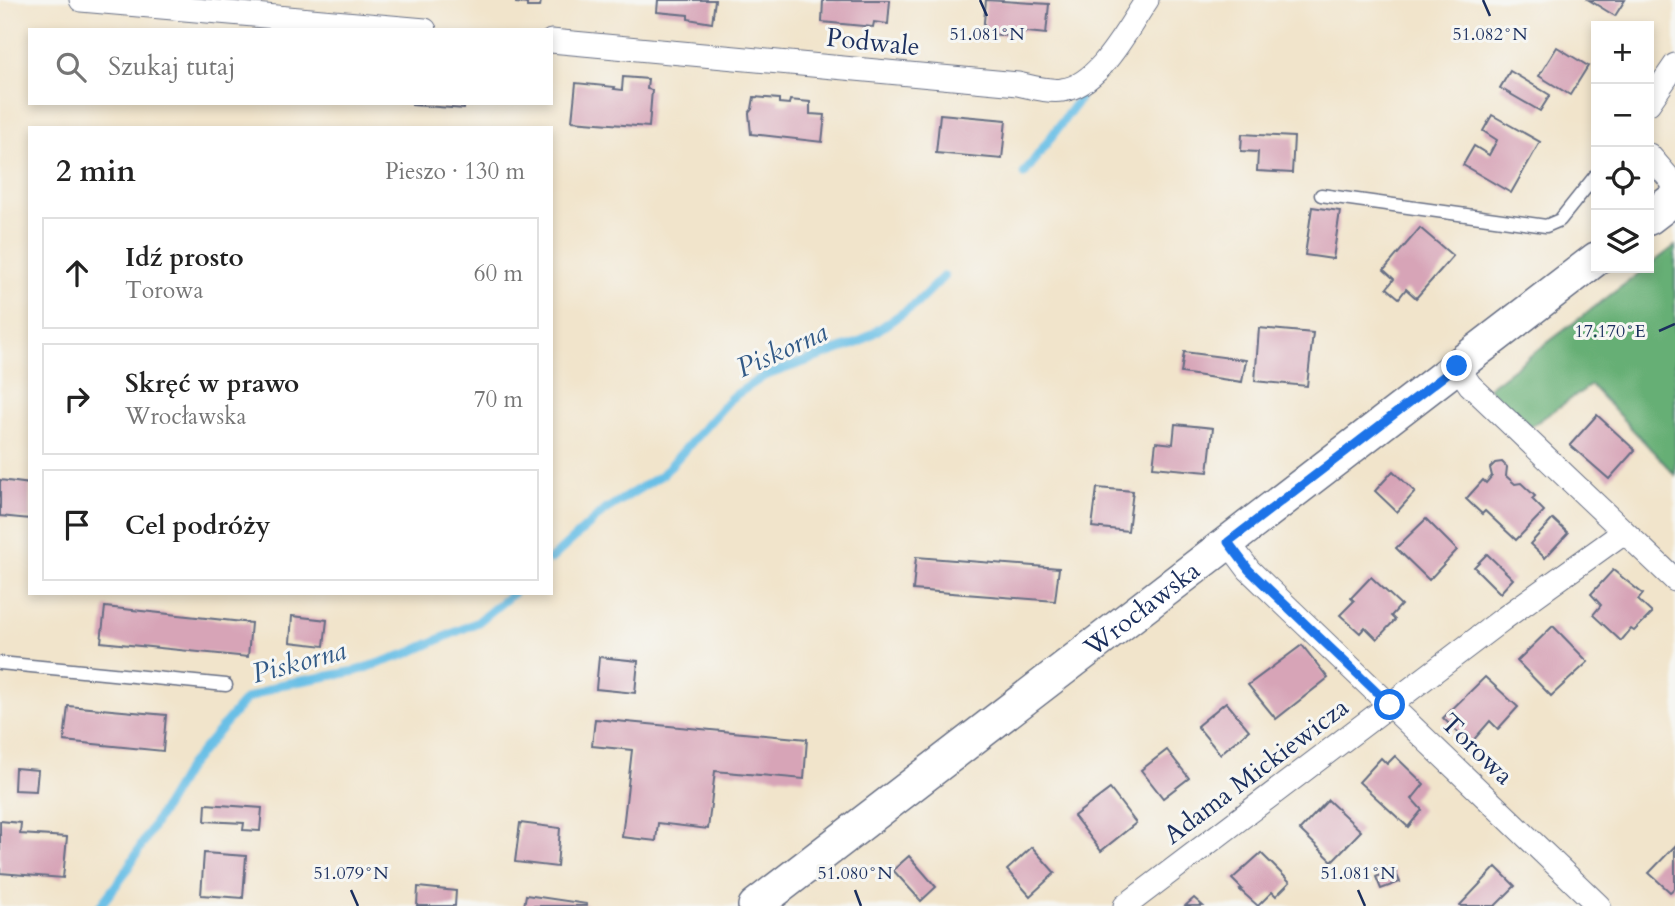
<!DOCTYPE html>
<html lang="pl">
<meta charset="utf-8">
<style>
:root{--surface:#fff;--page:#f6f6f6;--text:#222;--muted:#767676;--line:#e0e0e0}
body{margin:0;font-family:Cardo,serif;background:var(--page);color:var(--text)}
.controls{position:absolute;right:21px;top:21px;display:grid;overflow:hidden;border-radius:0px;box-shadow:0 4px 10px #0003}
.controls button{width:63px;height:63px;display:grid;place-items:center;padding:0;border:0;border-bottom:2px solid var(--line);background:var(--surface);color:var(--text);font:35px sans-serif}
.stop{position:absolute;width:21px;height:21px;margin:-16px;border:5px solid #1a73e8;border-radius:50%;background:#fff}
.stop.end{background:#1a73e8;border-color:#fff;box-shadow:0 2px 7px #0008}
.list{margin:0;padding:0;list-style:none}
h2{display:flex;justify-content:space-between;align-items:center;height:91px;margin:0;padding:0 28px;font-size:30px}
h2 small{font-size:23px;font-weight:400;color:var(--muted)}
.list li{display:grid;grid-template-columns:46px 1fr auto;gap:21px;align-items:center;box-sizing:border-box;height:112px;margin:0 14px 14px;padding:0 14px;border:2px solid var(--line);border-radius:0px}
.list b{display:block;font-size:26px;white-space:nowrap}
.list p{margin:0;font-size:23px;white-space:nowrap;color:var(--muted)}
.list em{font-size:23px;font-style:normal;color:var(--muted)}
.icon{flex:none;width:38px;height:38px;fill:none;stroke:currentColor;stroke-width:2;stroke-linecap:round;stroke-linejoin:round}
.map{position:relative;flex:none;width:1675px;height:906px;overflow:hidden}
.search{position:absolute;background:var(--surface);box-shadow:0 4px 10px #0003;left:28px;top:28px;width:525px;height:77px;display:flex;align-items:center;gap:18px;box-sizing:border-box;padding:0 24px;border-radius:0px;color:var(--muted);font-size:26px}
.panel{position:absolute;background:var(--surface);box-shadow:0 4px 10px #0003;left:28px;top:126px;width:525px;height:469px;border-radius:0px}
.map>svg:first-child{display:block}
</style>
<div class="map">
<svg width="1675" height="906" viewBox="0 0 1675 906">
<rect width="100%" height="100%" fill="#f6f6f2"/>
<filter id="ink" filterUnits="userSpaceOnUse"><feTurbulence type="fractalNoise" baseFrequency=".0143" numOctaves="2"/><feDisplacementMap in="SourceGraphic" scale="14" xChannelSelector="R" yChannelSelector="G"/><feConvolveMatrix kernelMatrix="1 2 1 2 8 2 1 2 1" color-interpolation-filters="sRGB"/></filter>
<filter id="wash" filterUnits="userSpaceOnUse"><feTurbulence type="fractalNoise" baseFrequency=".00686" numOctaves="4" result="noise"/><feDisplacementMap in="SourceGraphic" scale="28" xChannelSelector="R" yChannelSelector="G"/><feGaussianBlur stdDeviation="1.57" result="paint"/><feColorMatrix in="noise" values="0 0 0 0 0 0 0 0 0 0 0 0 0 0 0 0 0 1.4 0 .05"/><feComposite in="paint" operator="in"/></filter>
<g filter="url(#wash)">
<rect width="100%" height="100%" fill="#f1e4cb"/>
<polygon fill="#66af75" stroke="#406f6a" stroke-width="2" points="1675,246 1675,475 1591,385 1530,427 1488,388"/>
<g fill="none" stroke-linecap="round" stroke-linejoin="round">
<g stroke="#69bfe6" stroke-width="9">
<polyline points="1024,174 1079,99"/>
<polyline points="551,559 605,510 663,474 731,398 764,376 860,342 916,304 944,276"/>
<polyline points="100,906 123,876 189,766 245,700 279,685 356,671 409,653 478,622 513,593"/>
</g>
</g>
<g id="blocks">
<g fill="#d7a4b7">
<polygon points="516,0 541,0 540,7 527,7 527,4 516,3"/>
<polygon points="658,0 715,0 712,23 688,19 688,15 657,12"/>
<polygon points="823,0 890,0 888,24 874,22 873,27 822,22"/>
<polygon points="986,0 1049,4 1046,34 1008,30 1007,36 983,33"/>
<polygon points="1589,0 1625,0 1615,16"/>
<polygon points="1557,47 1588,66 1570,95 1539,76"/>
<polygon points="1510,71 1550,95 1540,111 1500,88"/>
<polygon points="623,77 648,79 647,89 652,90 649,127 572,121 576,83 615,87 614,89 622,90"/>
<polygon points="754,97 779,99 779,103 789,104 790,100 810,102 810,114 825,115 822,142 751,134 749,113 752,109"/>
<polygon points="412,103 464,103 464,109 412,105"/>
<polygon points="940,114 1006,120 1002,159 936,153"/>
<polygon points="1492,115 1540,142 1511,193 1463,165 1474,146 1489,155 1497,140 1483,131"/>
<polygon points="1242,134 1294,137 1292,173 1257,171 1258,152 1241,151"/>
<polygon points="1312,207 1340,211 1333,259 1305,255"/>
<polygon points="1420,228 1453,256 1416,298 1406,289 1399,298 1387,288 1394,279 1384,270"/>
<polygon points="1259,328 1313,333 1307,386 1255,381"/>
<polygon points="1184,352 1246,360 1242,382 1181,373"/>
<polygon points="1597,415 1635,450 1609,479 1570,445"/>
<polygon points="1175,424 1213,428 1208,472 1153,467 1156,442 1173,444"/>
<polygon points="1502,462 1507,467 1506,476 1515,484 1521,483 1535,496 1532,499 1544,511 1516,540 1485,511 1482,514 1466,499 1483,480 1486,483 1492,476 1490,468 1495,463"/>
<polygon points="1393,471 1415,492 1397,512 1375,491"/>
<polygon points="0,480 30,484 30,519 0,516"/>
<polygon points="1097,488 1133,491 1128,531 1092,527"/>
<polygon points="1426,519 1457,550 1429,580 1396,548"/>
<polygon points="1553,519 1568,533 1545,558 1530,544"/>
<polygon points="1487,554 1513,579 1500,593 1474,567"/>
<polygon points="916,557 1059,568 1055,601 913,590"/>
<polygon points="1613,570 1643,594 1638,600 1652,613 1634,631 1631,629 1621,641 1593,615 1601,605 1591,594"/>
<polygon points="1371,577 1401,605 1391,616 1395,620 1377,639 1365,627 1360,633 1340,615 1354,601 1351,598"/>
<polygon points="105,607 251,623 248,657 101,642"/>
<polygon points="292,616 327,620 324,646 290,642"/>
<polygon points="1553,626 1588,662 1551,696 1517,661"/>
<polygon points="1302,645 1328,678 1276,719 1248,685"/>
<polygon points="599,657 638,661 635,693 596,689"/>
<polygon points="1485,677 1518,707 1498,729 1490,721 1470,744 1443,718"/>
<polygon points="1226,702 1249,730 1220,754 1197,726"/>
<polygon points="68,706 166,715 163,751 64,741"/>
<polygon points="595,719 807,739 804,779 715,771 708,829 658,823 656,841 622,837 632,750 592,746"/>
<polygon points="1167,750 1189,778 1163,798 1141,770"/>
<polygon points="1395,756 1424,784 1412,799 1422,810 1408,827 1359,782 1381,758 1387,764"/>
<polygon points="15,768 38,770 36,791 14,790"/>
<polygon points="1110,789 1136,823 1101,851 1074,816"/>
<polygon points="1328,800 1361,831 1332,861 1300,830"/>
<polygon points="206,804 262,808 260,831 243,830 244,823 205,821"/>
<polygon points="0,821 21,823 20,834 67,837 63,878 0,873"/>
<polygon points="520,823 560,828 557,867 515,862"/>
<polygon points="1675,846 1675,888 1670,892 1649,873"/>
<polygon points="1032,847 1055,873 1030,896 1007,870"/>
<polygon points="204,853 246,856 243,898 201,895"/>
<polygon points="1261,853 1290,882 1276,896 1272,892 1258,906 1240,890 1242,889 1232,879"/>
<polygon points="909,856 936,887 921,901 893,870"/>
<polygon points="1496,867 1515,886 1495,906 1461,906 1460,905"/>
<polygon points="1394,869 1400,882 1381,889 1376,877"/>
<polygon points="418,887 456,891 455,906 417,906"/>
<polygon points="526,895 587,904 587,906 524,906"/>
<polygon points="1194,898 1203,906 1185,906"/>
</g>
</g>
</g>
<g filter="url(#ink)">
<use href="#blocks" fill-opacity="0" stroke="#666e84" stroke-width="2"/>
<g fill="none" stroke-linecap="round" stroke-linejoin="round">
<defs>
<g id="lane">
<polyline points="1321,195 1546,226 1560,220 1596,175"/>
<polyline points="0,663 226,685"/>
</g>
<g id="street">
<polyline points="81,0 425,30"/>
<path d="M 551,41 L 1018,84 C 1032,87 1049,92 1062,90 C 1099,86 1127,29 1147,0"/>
<polyline points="1649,103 1675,65"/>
<polyline points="1649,155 1675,185"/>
<polyline points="1457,366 1470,385 1675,580"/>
<polyline points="1228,542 1249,570 1599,906"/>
<polyline points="1125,906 1503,619 1624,532"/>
</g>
<g id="secondary">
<polyline points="1649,218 1675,198"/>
<path id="s1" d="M 755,906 L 1596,259"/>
</g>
</defs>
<use href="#lane" stroke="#666e84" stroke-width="15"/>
<use href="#street" stroke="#666e84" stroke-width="25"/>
<use href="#secondary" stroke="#666e84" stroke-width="36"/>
<use href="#lane" stroke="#fff" stroke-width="12"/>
<use href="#street" stroke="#fff" stroke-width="23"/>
<use href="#secondary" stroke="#fff" stroke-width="33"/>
</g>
</g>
<g fill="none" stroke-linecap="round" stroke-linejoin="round" filter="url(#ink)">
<polyline stroke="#1a73e8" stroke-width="9" points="1390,705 1249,570 1228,542 1457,366"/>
</g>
<path fill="none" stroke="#1b2f5e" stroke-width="2.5" d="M 980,0 L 987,16M 1483,0 L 1490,16M 1659,331 L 1675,324M 351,890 L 358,906M 855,890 L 861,906M 1358,890 L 1365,906"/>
<g text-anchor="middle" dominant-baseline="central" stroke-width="6" stroke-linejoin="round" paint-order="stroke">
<g font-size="26" fill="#1b2f5e" stroke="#f6f6f2">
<text transform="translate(873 42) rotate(6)">Podwale</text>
<text stroke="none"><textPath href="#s1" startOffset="488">Wrocławska</textPath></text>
<text transform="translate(1477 749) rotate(44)">Torowa</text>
<text transform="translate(1256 771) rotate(-37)">Adama Mickiewicza</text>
</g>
<g font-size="28" font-style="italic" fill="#325a87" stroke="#f6f6f2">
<text transform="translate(782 350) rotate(-24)">Piskorna</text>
<text transform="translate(299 662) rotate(-15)">Piskorna</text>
</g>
</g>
<g font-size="18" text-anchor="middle" fill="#1b2f5e" stroke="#f6f6f2" stroke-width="6" stroke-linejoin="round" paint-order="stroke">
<text x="987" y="40">51.081°N</text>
<text x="1490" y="40">51.082°N</text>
<text x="1610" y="337">17.170°E</text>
<text x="351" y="879">51.079°N</text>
<text x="855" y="879">51.080°N</text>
<text x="1358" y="879">51.081°N</text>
</g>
</svg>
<div class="controls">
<button>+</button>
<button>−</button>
<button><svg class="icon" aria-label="locate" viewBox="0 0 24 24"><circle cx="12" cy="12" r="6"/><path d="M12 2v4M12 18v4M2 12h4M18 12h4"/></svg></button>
<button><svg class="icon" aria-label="layers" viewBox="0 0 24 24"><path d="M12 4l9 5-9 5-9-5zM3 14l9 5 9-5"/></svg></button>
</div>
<div class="stop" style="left:1390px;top:705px"></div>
<div class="stop end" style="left:1457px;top:366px"></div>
<div class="search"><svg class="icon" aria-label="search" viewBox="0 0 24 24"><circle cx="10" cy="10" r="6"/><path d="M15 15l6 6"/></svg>Szukaj tutaj</div>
<section class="panel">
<h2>2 min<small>Pieszo · 130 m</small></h2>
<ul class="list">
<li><svg class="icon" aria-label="ahead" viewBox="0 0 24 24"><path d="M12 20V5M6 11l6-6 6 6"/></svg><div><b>Idź prosto</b><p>Torowa</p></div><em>60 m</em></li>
<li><svg class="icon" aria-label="right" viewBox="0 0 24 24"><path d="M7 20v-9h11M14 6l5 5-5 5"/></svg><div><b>Skręć w prawo</b><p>Wrocławska</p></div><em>70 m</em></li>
<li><svg class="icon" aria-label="arrive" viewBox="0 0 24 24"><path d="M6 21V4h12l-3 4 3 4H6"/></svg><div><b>Cel podróży</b></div></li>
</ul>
</section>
</div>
